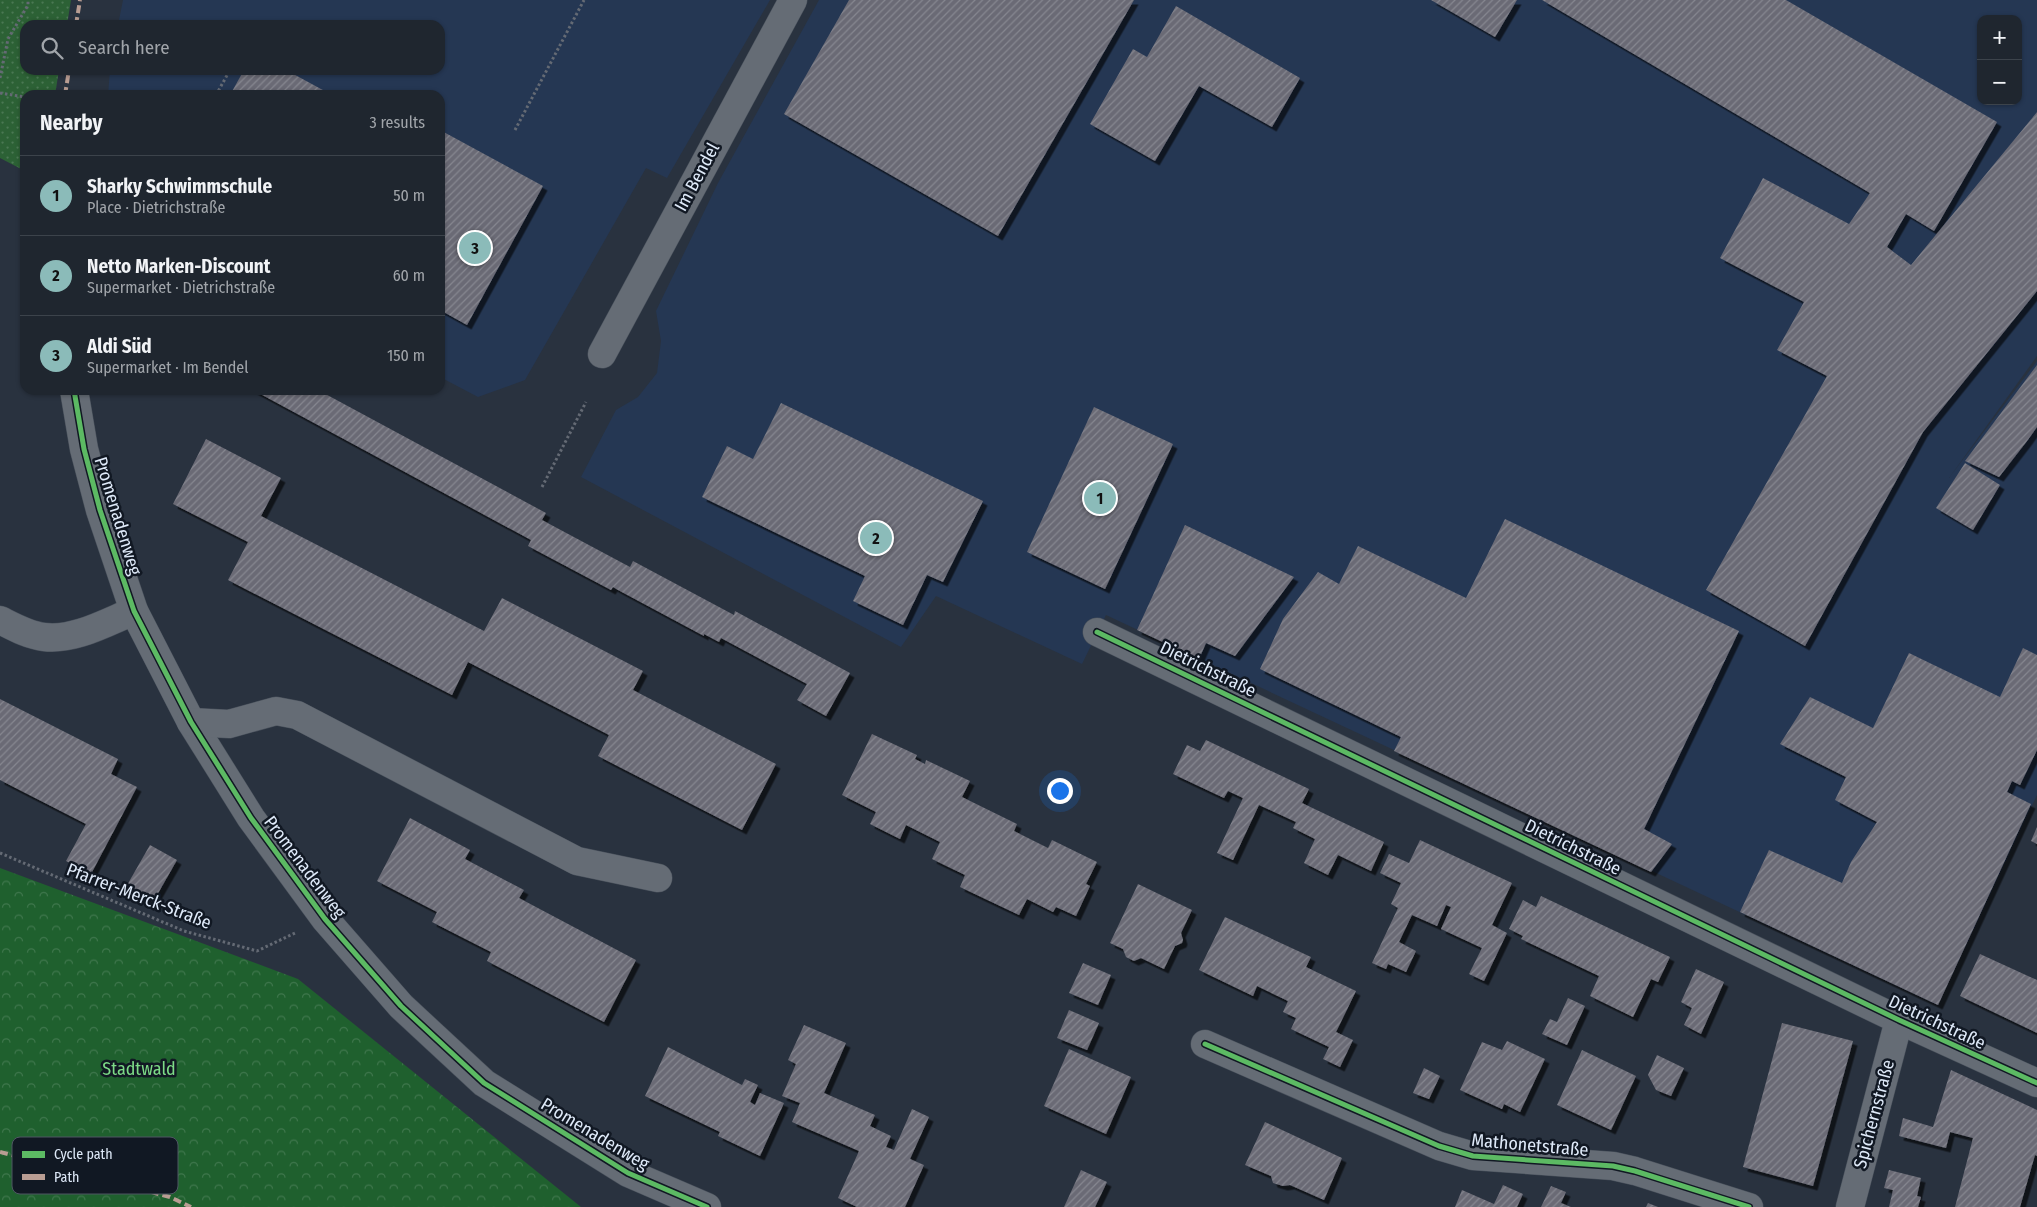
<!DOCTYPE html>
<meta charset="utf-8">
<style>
:root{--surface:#1f262f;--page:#272e37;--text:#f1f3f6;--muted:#a1a5aa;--line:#3c434b;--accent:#8bbbb9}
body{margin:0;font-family:"Fira Sans Condensed",sans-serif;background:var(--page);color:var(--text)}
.controls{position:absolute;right:15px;top:15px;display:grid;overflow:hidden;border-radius:10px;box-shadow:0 1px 4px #0004}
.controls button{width:45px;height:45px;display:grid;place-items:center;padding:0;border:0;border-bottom:1px solid var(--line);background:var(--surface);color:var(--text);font:25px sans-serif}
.you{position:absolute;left:1059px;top:790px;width:18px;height:18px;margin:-12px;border:4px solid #fff;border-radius:50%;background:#1a73e8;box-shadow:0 0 0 8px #1a73e833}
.badge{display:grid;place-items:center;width:32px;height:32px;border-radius:50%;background:var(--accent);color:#111;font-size:16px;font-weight:700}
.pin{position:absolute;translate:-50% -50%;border:2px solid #fff;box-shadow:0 1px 5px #0006}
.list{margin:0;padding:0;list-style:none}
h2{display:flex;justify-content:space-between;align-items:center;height:65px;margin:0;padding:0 20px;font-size:21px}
h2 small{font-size:16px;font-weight:400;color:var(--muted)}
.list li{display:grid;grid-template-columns:32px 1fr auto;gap:15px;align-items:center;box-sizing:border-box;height:80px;padding:0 20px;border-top:1px solid var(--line)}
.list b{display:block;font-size:19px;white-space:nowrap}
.list p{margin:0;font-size:16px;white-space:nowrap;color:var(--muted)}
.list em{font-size:16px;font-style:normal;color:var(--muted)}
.icon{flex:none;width:28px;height:28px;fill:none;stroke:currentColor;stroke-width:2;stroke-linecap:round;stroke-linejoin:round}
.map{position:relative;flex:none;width:2037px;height:1207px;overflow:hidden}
.search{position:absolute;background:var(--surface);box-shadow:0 1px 4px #0004;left:20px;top:20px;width:425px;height:55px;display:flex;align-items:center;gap:12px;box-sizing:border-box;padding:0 18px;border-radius:15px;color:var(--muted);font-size:19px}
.panel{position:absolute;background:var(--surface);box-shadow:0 1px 4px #0004;left:20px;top:90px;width:425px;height:305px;border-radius:15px}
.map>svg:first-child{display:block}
</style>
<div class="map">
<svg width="2037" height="1207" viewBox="0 0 2037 1207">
<defs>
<pattern id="forest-crowns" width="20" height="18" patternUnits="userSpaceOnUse" patternTransform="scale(1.25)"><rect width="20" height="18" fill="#1f602e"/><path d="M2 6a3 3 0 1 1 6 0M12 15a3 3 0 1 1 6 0" fill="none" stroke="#3f774d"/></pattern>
<pattern id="park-dots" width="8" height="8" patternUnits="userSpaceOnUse" patternTransform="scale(1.25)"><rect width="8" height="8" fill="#2c6135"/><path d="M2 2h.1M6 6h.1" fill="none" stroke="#4a7853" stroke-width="1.8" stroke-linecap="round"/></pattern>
<pattern id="building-hatch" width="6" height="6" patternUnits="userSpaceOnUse" patternTransform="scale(1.25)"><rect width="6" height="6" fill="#6a6a75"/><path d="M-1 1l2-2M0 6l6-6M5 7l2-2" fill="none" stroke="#868790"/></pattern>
<filter id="shadow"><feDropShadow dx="4.5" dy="4.5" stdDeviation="0" flood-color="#0009"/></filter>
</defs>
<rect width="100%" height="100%" fill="#29323f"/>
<g fill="#253753" fill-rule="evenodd">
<polygon points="123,0 770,0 667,178 646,168 525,380 478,397 440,377 440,95 108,95 110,70 440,70 440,25 118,25"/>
<path d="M 819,0 L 2037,0 L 2037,356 L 1949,478 L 2037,361 L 2037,795 L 1938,1005 L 1106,615 L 1082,664 L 936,596 L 901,647 L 581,477 L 616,410 L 638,397 L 657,373 L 661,341 L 656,311 L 718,183 ZM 1981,19 L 2018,19 L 2018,101 L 1981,101 Z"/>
</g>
<polygon fill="url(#forest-crowns)" points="0,868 298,979 581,1207 0,1207"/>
<polygon fill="url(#park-dots)" points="0,0 71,0 67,25 25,25 25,70 59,70 55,95 25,95 25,171 0,158"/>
<g fill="url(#building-hatch)" filter="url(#shadow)">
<polygon points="849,0 1134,0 998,236 784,114"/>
<polygon points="1431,0 1517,0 1495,37"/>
<polygon points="1542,0 1786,0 1997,122 1934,231 1906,214 1887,247 1911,265 2037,112 2037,291 1923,432 1805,646 1706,590 1827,376 1777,350 1804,302 1720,258 1763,178 1849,224 1870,193"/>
<polygon points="1176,6 1300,78 1272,127 1199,86 1155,161 1090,124 1133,49 1147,57"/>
<polygon points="244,70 286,70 332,95 230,95"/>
<polygon points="440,130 543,186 467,325 440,310"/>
<polygon points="2037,365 2037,427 2027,441 1999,477 1965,461"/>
<polygon points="253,390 318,390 546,513 542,520 630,567 633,561 734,615 735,611 850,673 826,716 797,700 807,684 721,638 719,642 704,634 704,636 618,590 613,587 611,590 528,546 531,540"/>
<polygon points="781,403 983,501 943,582 927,575 903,625 853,601 865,576 702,497 727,446 753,459"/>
<polygon points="1094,407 1173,444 1105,589 1027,552"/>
<polygon points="206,439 281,478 261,516 484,631 502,598 643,671 633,690 776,764 742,830 598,756 609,735 468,662 452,695 228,580 248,542 173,504"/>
<polygon points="1965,463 2000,485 1973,530 1936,508"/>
<polygon points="1505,519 1739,631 1644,829 1672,844 1651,872 1394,751 1401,737 1260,669 1283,619 1318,572 1339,584 1358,546 1466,598"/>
<polygon points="1185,525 1294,577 1235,656 1206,643 1199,659 1137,630"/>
<polygon points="2023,648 2037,655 2037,750 2020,785 2012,781 2007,792 2031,804 1938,1005 1740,912 1769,850 1842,883 1851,862 1877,822 1835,800 1846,777 1780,744 1810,697 1873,728 1909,653 2000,697"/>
<polygon points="0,699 118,759 111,774 137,787 91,874 66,861 86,824 0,780"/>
<polygon points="872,734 917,755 915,759 925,764 926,760 970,781 962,797 1017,824 1014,831 1048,848 1052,840 1097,862 1086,884 1090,886 1076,916 1056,907 1053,912 1027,899 1019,915 960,887 965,875 932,859 940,842 906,825 900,839 870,824 876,812 842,795"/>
<polygon points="1206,740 1309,789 1302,803 1384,842 1371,871 1338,855 1328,875 1304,863 1315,839 1293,828 1296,822 1259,805 1233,860 1217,853 1243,798 1228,791 1224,798 1173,774 1187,745 1200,751"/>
<polygon points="410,818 470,850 465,859 524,890 519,898 636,960 604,1022 487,961 491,952 432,922 437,912 377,881"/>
<polygon points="2037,827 2037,844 2031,841"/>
<polygon points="1420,840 1512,883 1492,925 1507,933 1484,981 1469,974 1482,948 1441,929 1451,907 1446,905 1437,926 1412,915 1399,942 1416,951 1406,972 1388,964 1386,969 1372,963 1398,908 1391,904 1401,883 1380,873 1389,854 1409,863"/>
<polygon points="150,845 177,860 153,902 126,887"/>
<polygon points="1138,884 1192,910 1181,933 1183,940 1182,943 1175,946 1164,969 1141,958 1134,961 1126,957 1123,949 1110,943"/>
<polygon points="1541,896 1670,957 1658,982 1651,979 1633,1017 1590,996 1599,976 1521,939 1523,936 1509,929 1523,900 1536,907"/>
<polygon points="1225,917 1311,957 1306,967 1356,991 1336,1032 1353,1040 1340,1067 1323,1059 1329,1047 1291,1029 1296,1018 1283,1012 1288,1001 1257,986 1253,996 1199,970"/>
<polygon points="1980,954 2037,980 2037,1033 1960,996"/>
<polygon points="1083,963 1111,975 1098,1005 1069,993"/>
<polygon points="1696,969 1724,982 1701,1034 1684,1025 1692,1008 1681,1002"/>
<polygon points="1568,998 1585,1006 1567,1045 1542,1034 1550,1019 1557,1022"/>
<polygon points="1069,1010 1099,1023 1087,1050 1057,1038"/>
<polygon points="1782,1023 1853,1041 1813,1186 1743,1167"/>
<polygon points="804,1025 846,1043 824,1093 875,1115 870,1126 891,1136 886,1147 894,1150 912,1109 929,1117 910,1159 924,1165 905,1207 857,1207 838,1198 859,1151 792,1122 800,1103 782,1096 796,1064 788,1060"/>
<polygon points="1507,1041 1545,1059 1520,1112 1504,1104 1502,1109 1460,1090 1482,1042 1502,1050"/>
<polygon points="668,1047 742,1085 745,1079 758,1085 750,1102 755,1105 760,1093 784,1103 760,1156 718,1136 720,1132 645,1096"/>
<polygon points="1069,1049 1131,1077 1106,1134 1044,1106"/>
<polygon points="1582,1050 1636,1076 1611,1130 1557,1105"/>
<polygon points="1657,1055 1684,1068 1671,1096 1656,1090 1648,1075"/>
<polygon points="1424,1068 1440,1076 1429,1099 1413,1093"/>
<polygon points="1951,1070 2037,1110 2037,1156 2035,1155 2020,1207 1955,1207 1973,1138 1950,1132 1946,1148 1899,1136 1903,1118 1933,1127"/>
<polygon points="1265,1122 1342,1158 1324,1200 1290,1185 1283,1186 1273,1183 1271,1176 1245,1165"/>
<polygon points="1081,1170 1107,1182 1095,1207 1064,1207"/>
<polygon points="1889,1170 1921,1178 1917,1196 1921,1197 1918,1207 1889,1207 1893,1190 1884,1188"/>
<polygon points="1503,1185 1523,1194 1517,1207 1455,1207 1462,1190 1494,1204"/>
<polygon points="1551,1186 1566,1192 1561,1203 1571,1207 1541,1207"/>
<polygon points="1648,1203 1658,1207 1646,1207"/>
</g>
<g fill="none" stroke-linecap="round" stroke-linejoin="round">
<defs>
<g id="minor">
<polyline points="602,354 793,0"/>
<polyline points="74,390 84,449 100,510 134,611 191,722 251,818 325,919 401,1006 484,1083 628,1173 707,1207"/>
<path d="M 0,620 C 14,627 28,635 44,637 C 74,641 107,622 134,611"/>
<polyline points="1097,632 1899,1020 2037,1083"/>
<polyline points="191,722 229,724 276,711 297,715 577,861 658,878"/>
<polyline points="1205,1044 1439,1146 1473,1156 1613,1166 1635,1171 1749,1207"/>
<polyline points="1850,1207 1899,1020"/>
</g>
</defs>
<use href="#minor" stroke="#48505b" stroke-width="29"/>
<g stroke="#646a74" stroke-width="3" stroke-dasharray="2.5 2.5" stroke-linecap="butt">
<polyline points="0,78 8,39 28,5 28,0"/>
<polyline points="0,93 25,97"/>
<polyline points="216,95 230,70"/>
<polyline points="515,130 584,0"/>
<polyline points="542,487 586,402"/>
<polyline points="0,853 184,931 257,951 295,933"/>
</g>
<use href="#minor" stroke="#656c75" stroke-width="28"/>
<g stroke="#b99d93" stroke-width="4" stroke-dasharray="8 4" stroke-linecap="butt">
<polyline points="76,25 80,0"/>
<polyline points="65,95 69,70"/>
<polyline points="0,1152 170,1197 191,1207"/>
</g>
<defs>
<g id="cycleway">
<polyline points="74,390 84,449 100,510 134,611 191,722 251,818 325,919 401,1006 484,1083 628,1173 707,1207"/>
<polyline points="1097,632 1899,1020 2037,1083"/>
<polyline points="1205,1044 1439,1146 1473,1156 1613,1166 1635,1171 1749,1207"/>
</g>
</defs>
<use href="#cycleway" stroke="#111823" stroke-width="8"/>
<use href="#cycleway" stroke="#5cba63" stroke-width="5"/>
</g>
<g text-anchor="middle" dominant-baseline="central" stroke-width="5" stroke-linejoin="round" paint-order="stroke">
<g font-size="18" fill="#dfeaf9" stroke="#111823">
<text transform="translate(697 177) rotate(-62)">Im Bendel</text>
<text transform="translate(118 516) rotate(73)">Promenadenweg</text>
<text transform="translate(1208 669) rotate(26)">Dietrichstraße</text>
<text transform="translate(1573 847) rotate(26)">Dietrichstraße</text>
<text transform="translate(305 867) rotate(53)">Promenadenweg</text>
<text transform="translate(139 896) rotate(21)">Pfarrer-Merck-Straße</text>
<text transform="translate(1937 1022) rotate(25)">Dietrichstraße</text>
<text transform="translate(1874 1114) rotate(-75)">Spichernstraße</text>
<text transform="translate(595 1134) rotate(31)">Promenadenweg</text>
<text transform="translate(1530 1145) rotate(5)">Mathonetstraße</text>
</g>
<g font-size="18" fill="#7ddb87" stroke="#111823">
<text x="139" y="1069">Stadtwald</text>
</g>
</g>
<rect x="12" y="1137" width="166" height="57" rx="8" fill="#111823" stroke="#4f5763" stroke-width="1"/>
<rect x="22" y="1151" width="23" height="7" fill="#5cba63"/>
<rect x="22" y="1174" width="23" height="6" fill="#b99d93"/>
<g font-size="14" fill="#dfeaf9">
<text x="54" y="1159">Cycle path</text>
<text x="54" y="1182">Path</text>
</g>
</svg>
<div class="controls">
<button>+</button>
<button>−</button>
</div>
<div class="you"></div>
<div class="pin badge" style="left:1100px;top:498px">1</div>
<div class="pin badge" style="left:876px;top:538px">2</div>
<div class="pin badge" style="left:475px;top:248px">3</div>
<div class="search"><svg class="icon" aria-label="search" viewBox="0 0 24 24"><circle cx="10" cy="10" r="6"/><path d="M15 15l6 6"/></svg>Search here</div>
<section class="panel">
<h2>Nearby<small>3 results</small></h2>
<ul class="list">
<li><span class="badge">1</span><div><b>Sharky Schwimmschule</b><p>Place · Dietrichstraße</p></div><em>50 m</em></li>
<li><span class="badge">2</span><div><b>Netto Marken-Discount</b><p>Supermarket · Dietrichstraße</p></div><em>60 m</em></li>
<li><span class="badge">3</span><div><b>Aldi Süd</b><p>Supermarket · Im Bendel</p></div><em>150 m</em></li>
</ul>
</section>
</div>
